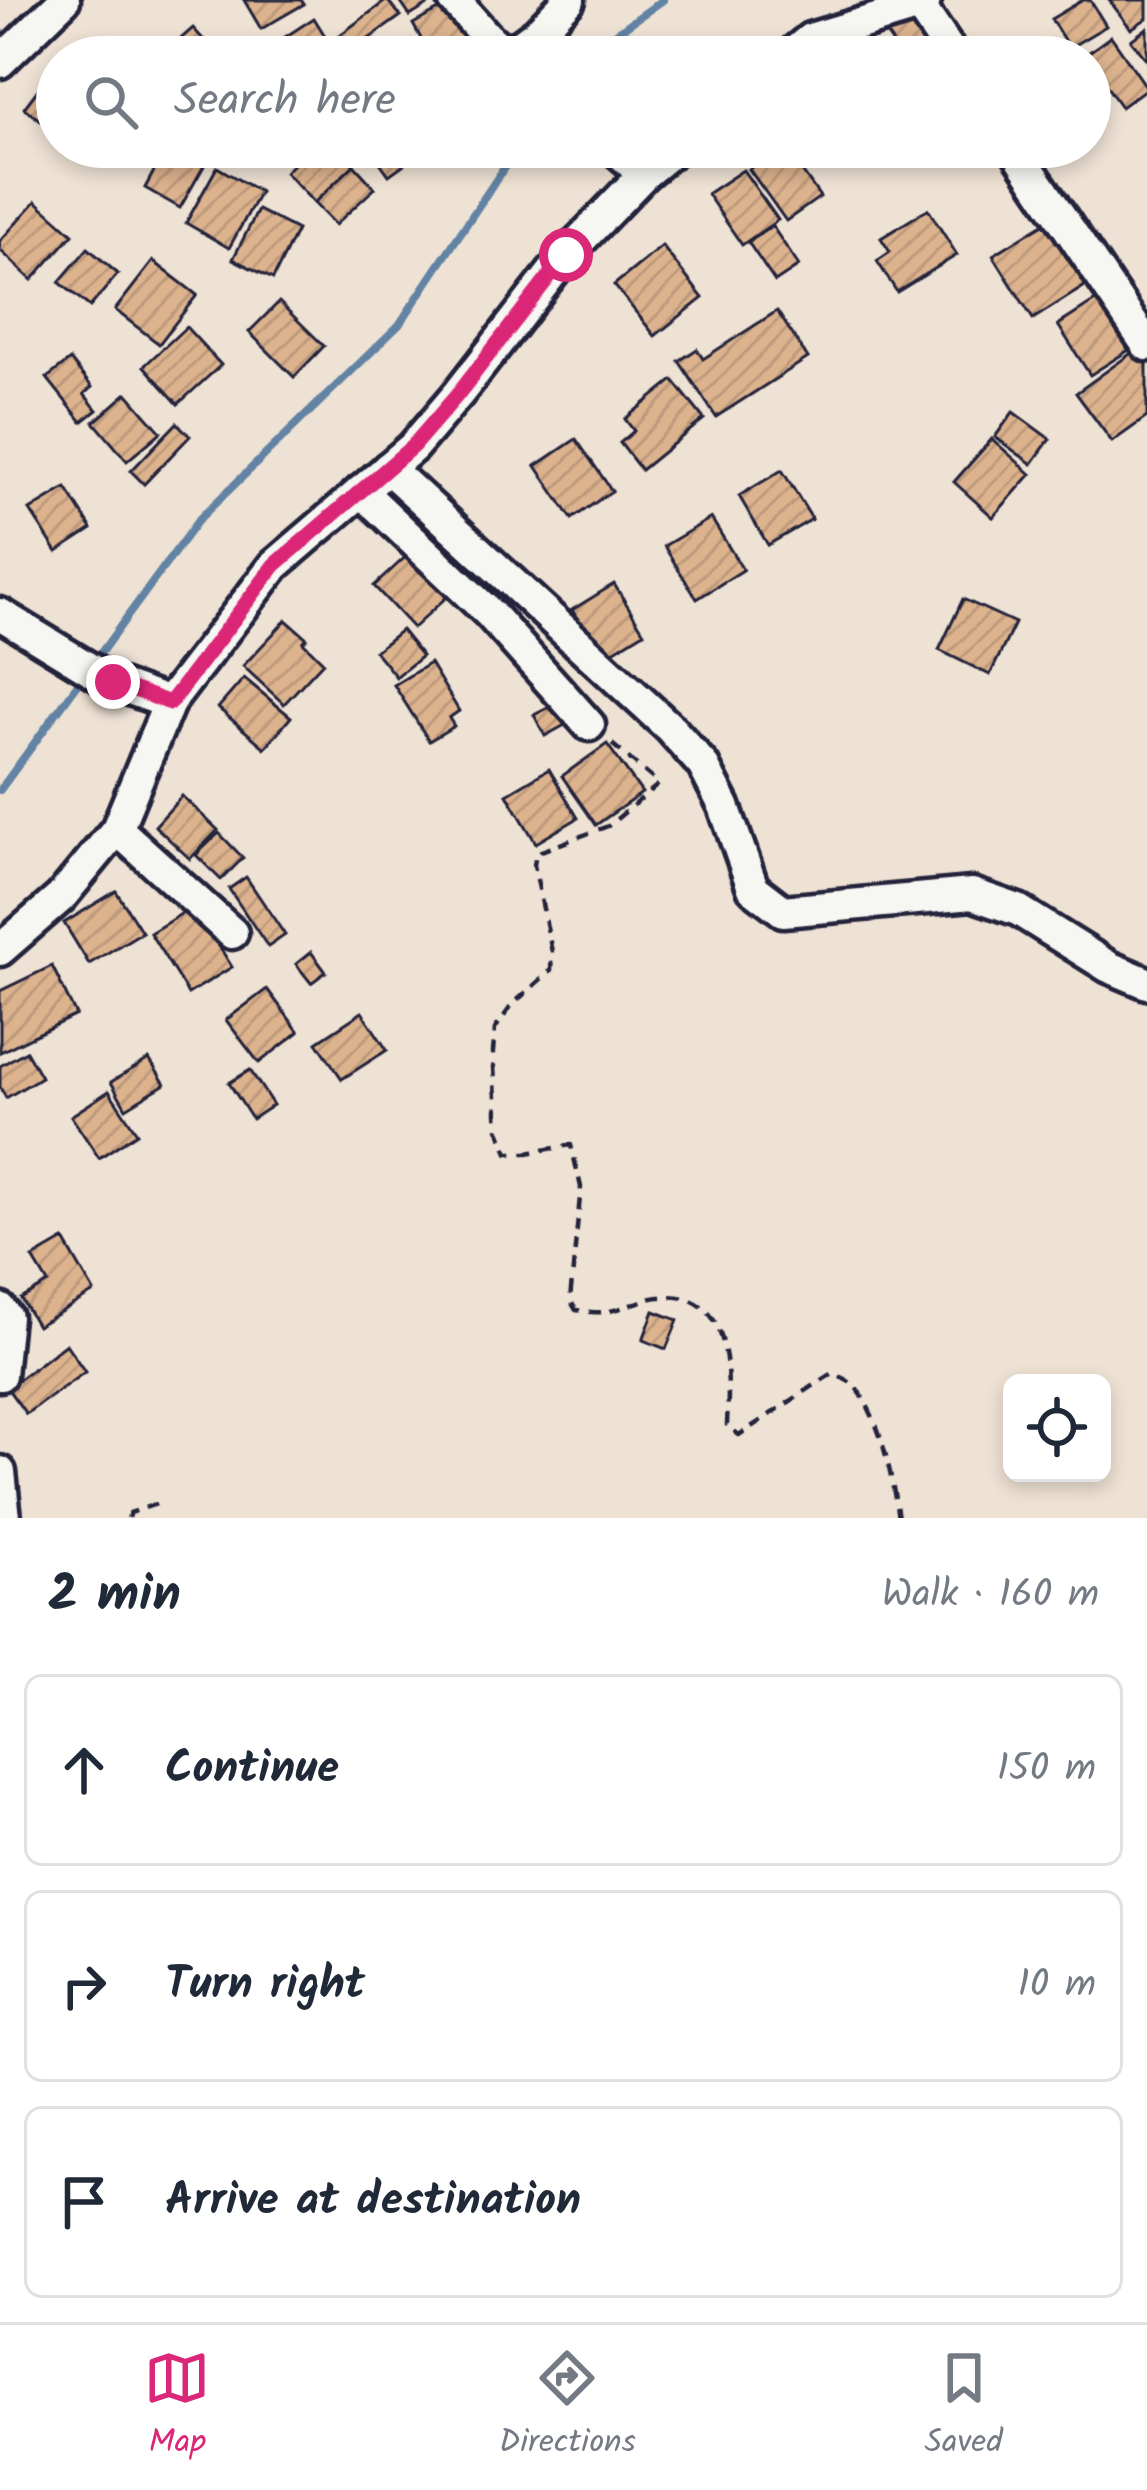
<!DOCTYPE html>
<meta charset="utf-8">
<style>
:root{--surface:#fff;--page:#f2f2f3;--text:#1f2937;--muted:#747a83;--line:#e0e1e3;--accent:#db2777}
body{margin:0;font-family:Kalam,sans-serif;background:var(--page);color:var(--text)}
.controls{position:absolute;right:36px;bottom:36px;display:grid;overflow:hidden;border-radius:18px;box-shadow:0 6px 18px #0003}
.controls button{width:108px;height:108px;display:grid;place-items:center;padding:0;border:0;border-bottom:3px solid var(--line);background:var(--surface);color:var(--text);font:60px sans-serif}
.stop{position:absolute;width:36px;height:36px;margin:-27px;border:9px solid #db2777;border-radius:50%;background:#fff}
.stop.end{background:#db2777;border-color:#fff;box-shadow:0 3px 12px #0008}
.list{margin:0;padding:0;list-style:none}
h2{display:flex;justify-content:space-between;align-items:center;height:156px;margin:0;padding:0 48px;font-size:51px}
h2 small{font-size:39px;font-weight:400;color:var(--muted)}
.list li{display:grid;grid-template-columns:78px 1fr auto;gap:36px;align-items:center;box-sizing:border-box;height:192px;margin:0 24px 24px;padding:0 24px;border:3px solid var(--line);border-radius:18px}
.list b{display:block;font-size:45px;white-space:nowrap}
.list em{font-size:39px;font-style:normal;color:var(--muted)}
.icon{flex:none;width:66px;height:66px;fill:none;stroke:currentColor;stroke-width:2;stroke-linecap:round;stroke-linejoin:round}
.map{position:relative;flex:none;width:1147px;height:1518px;overflow:hidden}
.search{position:absolute;background:var(--surface);box-shadow:0 6px 18px #0003;left:36px;right:36px;top:36px;height:132px;display:flex;align-items:center;gap:30px;box-sizing:border-box;padding:0 42px;border-radius:66px;color:var(--muted);font-size:45px}
.sheet{height:804px;background:var(--surface)}
nav{display:flex;justify-content:space-around;align-items:center;box-sizing:border-box;height:168px;border-top:3px solid var(--line);background:var(--surface);font-size:33px;color:var(--muted)}
nav a{display:grid;justify-items:center;gap:6px}
nav .on{color:var(--accent)}
.map>svg:first-child{display:block}
</style>
<div class="map">
<svg width="1147" height="1518" viewBox="0 0 1147 1518">
<defs>
<pattern id="building-hatch" width="6" height="6" patternUnits="userSpaceOnUse" patternTransform="scale(3)"><rect width="6" height="6" fill="#ddb38e"/><path d="M-1 1l2-2M0 6l6-6M5 7l2-2" fill="none" stroke="#bd9a7b"/></pattern>
</defs>
<rect width="100%" height="100%" fill="#eee2d4"/>
<filter id="ink" filterUnits="userSpaceOnUse"><feTurbulence type="fractalNoise" baseFrequency=".00833" numOctaves="2"/><feDisplacementMap in="SourceGraphic" scale="24" xChannelSelector="R" yChannelSelector="G"/><feConvolveMatrix kernelMatrix="1 2 1 2 8 2 1 2 1" color-interpolation-filters="sRGB"/></filter>
<g filter="url(#ink)">
<g fill="none" stroke-linecap="round" stroke-linejoin="round">
<g stroke="#6283a4" stroke-width="8">
<polyline points="582,57 663,0"/>
<polyline points="94,662 199,519 399,325 518,147"/>
<polyline points="0,790 85,674"/>
</g>
</g>
<g fill="url(#building-hatch)" stroke="#22223b" stroke-width="3">
<polygon points="244,0 301,0 304,4 261,29"/>
<polygon points="387,0 401,16 349,53 337,37"/>
<polygon points="399,0 436,0 410,16"/>
<polygon points="1083,0 1090,0 1106,26 1069,48 1051,19"/>
<polygon points="1109,0 1147,0 1147,18 1131,29"/>
<polygon points="446,6 474,57 431,57 413,24"/>
<polygon points="314,18 338,57 289,57 279,41"/>
<polygon points="906,19 935,57 903,57 886,34"/>
<polygon points="193,28 219,57 160,57"/>
<polygon points="1147,28 1147,60 1131,40"/>
<polygon points="1111,36 1147,88 1121,107 1090,62 1090,57 1085,55"/>
<polygon points="55,67 57,68 57,133 24,108"/>
<polygon points="167,147 175,147 205,164 180,208 145,188"/>
<polygon points="311,147 337,147 354,165 314,203 285,172"/>
<polygon points="369,147 428,147 389,175"/>
<polygon points="779,147 785,147 820,197 786,221 749,169"/>
<polygon points="354,165 375,188 335,225 314,203"/>
<polygon points="217,167 260,192 229,248 186,223"/>
<polygon points="743,170 778,220 742,245 707,194"/>
<polygon points="36,201 73,234 32,280 0,250 0,241"/>
<polygon points="928,209 957,255 897,292 877,261 890,252 881,238"/>
<polygon points="258,210 297,230 273,279 233,259"/>
<polygon points="1053,218 1093,281 1033,319 993,255"/>
<polygon points="772,226 799,266 775,282 748,242"/>
<polygon points="662,246 703,298 655,336 614,285"/>
<polygon points="88,248 118,274 90,307 59,282"/>
<polygon points="153,261 197,295 159,344 115,310"/>
<polygon points="1100,298 1132,348 1090,375 1058,325"/>
<polygon points="279,302 324,346 294,377 249,332"/>
<polygon points="777,311 808,358 716,417 679,361 697,349 703,359"/>
<polygon points="186,327 221,365 178,404 144,366"/>
<polygon points="1137,349 1147,363 1147,417 1112,442 1076,393"/>
<polygon points="70,360 92,387 84,394 97,410 82,422 47,378"/>
<polygon points="673,380 704,419 641,470 620,443 634,431 625,419"/>
<polygon points="127,393 161,432 127,461 94,422"/>
<polygon points="1013,412 1050,439 1032,464 995,437"/>
<polygon points="177,423 190,436 144,484 131,471"/>
<polygon points="576,439 612,491 572,519 536,466"/>
<polygon points="992,439 1031,474 993,517 954,482"/>
<polygon points="782,470 812,519 768,545 739,496"/>
<polygon points="66,488 92,529 57,552 30,510"/>
<polygon points="711,518 743,570 697,599 664,546"/>
<polygon points="413,550 452,592 413,628 374,586"/>
<polygon points="614,584 644,632 602,658 572,610"/>
<polygon points="963,599 1015,623 990,675 939,650"/>
<polygon points="286,620 307,638 303,642 323,662 284,704 243,666"/>
<polygon points="401,630 422,656 396,677 375,651"/>
<polygon points="430,663 459,711 449,718 454,726 429,741 394,685"/>
<polygon points="244,678 291,717 265,748 218,708"/>
<polygon points="554,705 565,725 545,736 534,715"/>
<polygon points="607,744 642,793 596,825 562,776"/>
<polygon points="549,769 578,818 536,843 507,794"/>
<polygon points="182,796 218,830 190,859 155,826"/>
<polygon points="219,833 243,858 221,880 196,855"/>
<polygon points="246,877 285,935 268,947 229,889"/>
<polygon points="116,891 142,932 89,964 64,923"/>
<polygon points="194,906 232,967 188,994 150,933"/>
<polygon points="311,952 326,972 311,983 296,964"/>
<polygon points="52,966 76,1015 0,1052 0,991"/>
<polygon points="267,989 299,1032 259,1063 226,1020"/>
<polygon points="362,1012 387,1050 342,1079 317,1042"/>
<polygon points="26,1051 41,1077 6,1098 0,1087 0,1066"/>
<polygon points="149,1059 165,1084 126,1108 111,1082"/>
<polygon points="250,1070 273,1105 252,1119 229,1083"/>
<polygon points="109,1091 137,1133 99,1158 71,1116"/>
<polygon points="64,1240 94,1292 37,1326 21,1299 48,1283 33,1258"/>
<polygon points="654,1311 678,1320 666,1349 643,1340"/>
<polygon points="66,1344 85,1372 26,1414 7,1388"/>
</g>
<g fill="none" stroke-linecap="round" stroke-linejoin="round">
<defs>
<g id="minor">
<polyline points="454,0 485,35 509,57"/>
<polyline points="918,4 954,57"/>
<polyline points="507,55 537,33 569,0"/>
<polyline points="788,57 810,39 906,10 925,0"/>
<polyline points="0,62 64,0"/>
<polyline points="613,147 644,174"/>
<polyline points="1014,147 1147,345"/>
<polyline points="388,468 670,728 703,765 724,806 753,888 783,911 972,894 1018,910 1109,967 1147,983"/>
<polyline points="361,491 490,614 589,725"/>
<polyline points="0,614 113,683 169,703"/>
<polyline points="117,829 232,933"/>
<polyline points="0,950 61,897 117,829 169,703 275,565 413,447 459,393 566,255 644,174 677,147"/>
<polyline points="0,1309 6,1317 0,1375"/>
<polyline points="0,1472 5,1518"/>
</g>
</defs>
<use href="#minor" stroke="#22223b" stroke-width="39"/>
<g stroke="#22223b" stroke-width="4.5" stroke-dasharray="12 9" stroke-linecap="butt">
<path d="M 612,744 L 659,784 L 608,826 L 536,853 L 534,865 L 552,952 L 551,970 L 512,1005 L 495,1029 L 493,1052 L 498,1128 L 508,1153 L 527,1153 L 571,1145 L 581,1187 L 570,1300 L 576,1310 C 585,1311 595,1313 604,1312 C 623,1310 640,1299 659,1297 C 734,1288 729,1375 727,1425 L 739,1435 L 833,1373 C 842,1378 851,1381 857,1389 C 882,1423 892,1477 898,1518"/>
<polyline points="128,1518 130,1513 162,1502"/>
</g>
<use href="#minor" stroke="#f6f6f2" stroke-width="30"/>
</g>
</g>
<g fill="none" stroke-linecap="round" stroke-linejoin="round" filter="url(#ink)">
<polyline stroke="#db2777" stroke-width="15" points="113,682 170,703 275,565 413,446 459,393 566,255"/>
</g>
</svg>
<div class="controls">
<button><svg class="icon" aria-label="locate" viewBox="0 0 24 24"><circle cx="12" cy="12" r="6"/><path d="M12 2v4M12 18v4M2 12h4M18 12h4"/></svg></button>
</div>
<div class="stop" style="left:566px;top:255px"></div>
<div class="stop end" style="left:113px;top:682px"></div>
<div class="search"><svg class="icon" aria-label="search" viewBox="0 0 24 24"><circle cx="10" cy="10" r="6"/><path d="M15 15l6 6"/></svg>Search here</div>
</div>
<section class="sheet">
<h2>2 min<small>Walk · 160 m</small></h2>
<ul class="list">
<li><svg class="icon" aria-label="ahead" viewBox="0 0 24 24"><path d="M12 20V5M6 11l6-6 6 6"/></svg><div><b>Continue</b></div><em>150 m</em></li>
<li><svg class="icon" aria-label="right" viewBox="0 0 24 24"><path d="M7 20v-9h11M14 6l5 5-5 5"/></svg><div><b>Turn right</b></div><em>10 m</em></li>
<li><svg class="icon" aria-label="arrive" viewBox="0 0 24 24"><path d="M6 21V4h12l-3 4 3 4H6"/></svg><div><b>Arrive at destination</b></div></li>
</ul>
</section>
<nav>
<a class="on"><svg class="icon" aria-label="map" viewBox="0 0 24 24"><path d="M3 6l6-2 6 2 6-2v14l-6 2-6-2-6 2zM9 4v14M15 6v14"/></svg>Map</a>
<a><svg class="icon" aria-label="directions" viewBox="0 0 24 24"><path d="M12 3l9 9-9 9-9-9zM9 14v-3h6M13 9l2 2-2 2"/></svg>Directions</a>
<a><svg class="icon" aria-label="saved" viewBox="0 0 24 24"><path d="M7 4h10v16l-5-4-5 4z"/></svg>Saved</a>
</nav>
